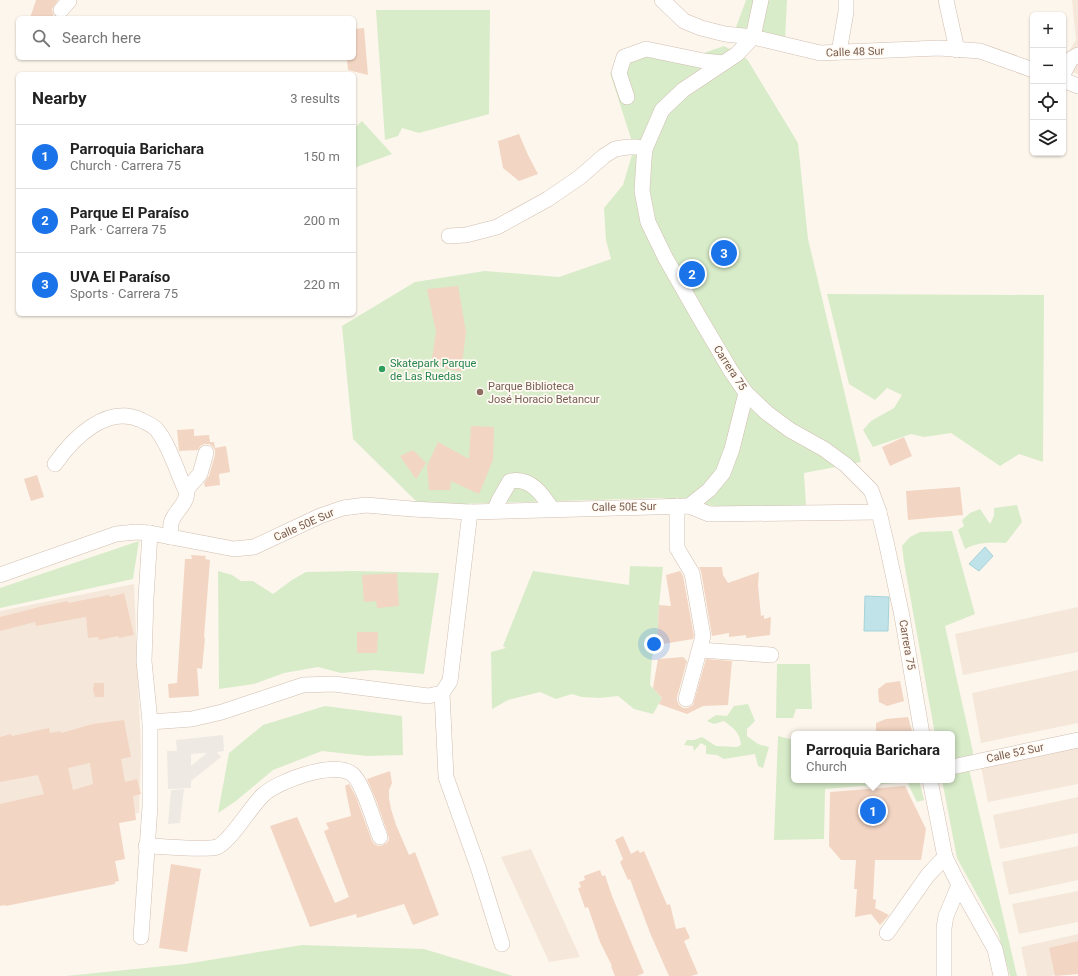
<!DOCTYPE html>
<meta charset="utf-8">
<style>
:root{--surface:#fff;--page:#f2f2f2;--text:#222;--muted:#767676;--line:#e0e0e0;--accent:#1a73e8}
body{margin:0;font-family:Roboto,sans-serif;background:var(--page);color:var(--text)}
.controls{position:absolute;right:12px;top:12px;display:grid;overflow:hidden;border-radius:6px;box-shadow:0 1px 3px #0004}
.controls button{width:36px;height:36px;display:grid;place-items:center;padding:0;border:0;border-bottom:1px solid var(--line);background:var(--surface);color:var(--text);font:20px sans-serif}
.you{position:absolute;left:654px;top:644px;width:14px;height:14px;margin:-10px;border:3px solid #fff;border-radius:50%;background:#1a73e8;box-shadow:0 0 0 6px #1a73e833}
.badge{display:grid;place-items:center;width:26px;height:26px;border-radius:50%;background:var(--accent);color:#fff;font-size:13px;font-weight:700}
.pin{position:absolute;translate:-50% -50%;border:2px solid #fff;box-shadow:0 1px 4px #0006}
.popup{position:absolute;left:791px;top:731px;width:164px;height:52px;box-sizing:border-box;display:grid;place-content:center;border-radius:6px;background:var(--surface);filter:drop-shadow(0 1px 3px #0005);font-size:13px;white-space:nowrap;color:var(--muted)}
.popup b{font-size:15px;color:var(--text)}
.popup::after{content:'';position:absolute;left:50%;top:100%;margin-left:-8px;border:8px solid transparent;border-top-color:var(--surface)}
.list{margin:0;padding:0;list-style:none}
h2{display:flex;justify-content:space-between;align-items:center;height:52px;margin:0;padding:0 16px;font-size:17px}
h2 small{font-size:13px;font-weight:400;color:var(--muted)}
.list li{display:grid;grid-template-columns:26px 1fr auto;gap:12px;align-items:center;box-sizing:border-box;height:64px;padding:0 16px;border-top:1px solid var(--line)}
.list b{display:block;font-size:15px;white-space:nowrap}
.list p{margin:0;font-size:13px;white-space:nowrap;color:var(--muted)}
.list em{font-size:13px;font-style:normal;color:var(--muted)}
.icon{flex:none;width:22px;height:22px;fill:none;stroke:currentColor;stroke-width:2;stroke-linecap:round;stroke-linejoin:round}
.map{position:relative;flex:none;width:1078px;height:976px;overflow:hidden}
.search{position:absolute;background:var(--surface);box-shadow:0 1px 3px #0004;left:16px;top:16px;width:340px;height:44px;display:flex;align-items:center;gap:10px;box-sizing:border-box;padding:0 14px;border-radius:6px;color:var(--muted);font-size:15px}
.panel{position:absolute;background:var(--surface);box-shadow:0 1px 3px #0004;left:16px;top:72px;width:340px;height:244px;border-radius:6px}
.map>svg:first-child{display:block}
</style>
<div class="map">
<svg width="1078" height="976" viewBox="0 0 1078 976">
<rect width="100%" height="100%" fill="#fdf6ec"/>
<g fill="#f5e8da">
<polygon points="1072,0 1078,0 1078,74 1063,69 1063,60 1076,40"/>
<polygon points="134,584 141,752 139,813 0,831 0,611"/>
<polygon points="1078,607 1078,652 963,675 955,634"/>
<polygon points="1078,670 1078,723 981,743 972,693"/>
<polygon points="1078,747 1078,784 988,802 981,767"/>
<polygon points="1078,797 1078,833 1000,849 993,815"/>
<polygon points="1078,846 1078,880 1009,895 1002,862"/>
<polygon points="531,849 580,957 549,962 501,857"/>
<polygon points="1078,891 1078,922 1019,934 1012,904"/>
<polygon points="1078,934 1078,970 1051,976 1027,976 1021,947"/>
</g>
<g fill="#efe9e4" fill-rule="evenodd">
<path d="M 223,735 L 224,751 L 217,752 L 221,757 L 191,781 L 191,788 L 168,789 L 167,751 L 177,751 L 176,740 ZM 206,753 L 207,753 L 191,766 L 191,754 Z"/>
<polygon points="184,789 180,823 168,824 171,790"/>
</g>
<g fill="#d8ecc9">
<polygon points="746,0 787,0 785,40 735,30"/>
<polygon points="376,10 490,10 489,114 419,133 402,128 398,136 385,140"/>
<polygon points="724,46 747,59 798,143 808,239 861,462 804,473 806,506 715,506 662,498 420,505 353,439 342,326 415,282 485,271 559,277 611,259 606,240 604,208 623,185 634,148 610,73 634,53 695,56"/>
<polygon points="362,121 392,154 354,168 354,128"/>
<polygon points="827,294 1044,295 1043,462 1019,454 1000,466 951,433 924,437 911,434 873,447 863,430 871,421 894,408 902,395 887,388 875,400 849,384"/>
<path d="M 1017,505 L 1022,522 L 1006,543 C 992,542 978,542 965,549 L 958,530 L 964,526 L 962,520 L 970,513 L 980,509 L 990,524 L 994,516 L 994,508 Z"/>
<polygon points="952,531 975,614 945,626 973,752 969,769 1017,976 1010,976 998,933 957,858 942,780 952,780 952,734 935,734 904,562 902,546 910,537 920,532"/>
<polygon points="139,541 133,579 0,608 0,588"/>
<polygon points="630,566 663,567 659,605 657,645 652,657 650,685 662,698 653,714 634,709 618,696 599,698 582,697 572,694 556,699 540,692 508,700 492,709 491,652 506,648 503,646 533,571 629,585"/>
<polygon points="218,571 232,575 241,581 253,581 273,594 292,580 306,572 354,571 439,573 424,674 374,670 341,673 318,667 284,673 254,684 219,689"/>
<polygon points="777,664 810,664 812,709 796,709 793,718 776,718"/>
<path d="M 748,704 L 755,721 L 747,729 L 747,736 L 758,744 L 769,747 L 763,768 L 758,766 L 755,754 L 724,759 L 717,755 L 706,754 L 706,746 L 701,743 L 694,751 L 693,746 L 684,745 L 687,740 L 694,740 L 702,737 L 716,746 L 737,747 L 741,745 C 740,732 733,728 724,721 L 714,724 L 707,721 L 716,715 L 727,716 L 734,706 Z"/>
<polygon points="325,706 402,716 403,755 367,756 322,751 273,770 236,801 218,813 229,753 263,725"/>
<polygon points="778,736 794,740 794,780 919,780 924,800 917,802 907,782 825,789 824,839 774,840"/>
<polygon points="302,945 424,949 513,976 66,976 185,964"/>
</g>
<g fill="#bfe3e8" stroke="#a5d3da">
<polygon points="985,547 993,556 979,571 969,564"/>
<polygon points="865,596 889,597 888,631 864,631"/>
</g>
<g fill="#f3d5c3" fill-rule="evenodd">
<polygon points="36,0 58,0 52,9 54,18 30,18"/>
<polygon points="364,28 368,75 348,70 347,58 354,58 354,29"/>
<polygon points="519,134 528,155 538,174 519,181 503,168 498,141"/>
<polygon points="458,286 466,332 461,372 431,365 436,332 427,289"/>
<polygon points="471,426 494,427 493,460 479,494 451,481 450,490 429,490 427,466 438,442 469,459"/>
<polygon points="194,429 194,436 209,435 210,442 214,442 215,448 226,446 230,472 219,474 220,485 205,487 204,483 209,476 215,455 215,450 212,446 209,444 204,444 200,446 198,450 179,451 177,430"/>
<polygon points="904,437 912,456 890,466 882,447"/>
<polygon points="413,450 426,463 416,479 400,456"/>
<polygon points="37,475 44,497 31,501 24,479"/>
<polygon points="960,487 963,515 908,520 906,491"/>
<polygon points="191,555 206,556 205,559 210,560 204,637 205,638 202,669 197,668 199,696 169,698 168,684 177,683 185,559 192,559"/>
<polygon points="699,567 722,567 723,575 728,583 759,572 758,585 761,616 764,615 764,619 771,617 770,635 746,638 746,635 729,637 729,633 712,636 701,571"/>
<polygon points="680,571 683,576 694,636 693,639 657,645 659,605 671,606 666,575"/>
<polygon points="397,573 399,606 377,608 376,601 364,602 362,575"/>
<polygon points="124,593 134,635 119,638 118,636 99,640 98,637 88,638 86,617 36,626 35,622 0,631 0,617 43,606 68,601 68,603 109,595 110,597"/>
<polygon points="357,632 378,632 377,653 357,653"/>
<polygon points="683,657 687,661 677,697 677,701 679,705 683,708 688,708 693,705 706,659 732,661 728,705 703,706 687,714 659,704 662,698 653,688 658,659"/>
<polygon points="900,681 904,701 887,706 879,702 878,689 886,683"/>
<polygon points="94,683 104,683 104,697 95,697 93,690"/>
<polygon points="908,717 912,731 876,734 876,723 886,719"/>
<path d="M 124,720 L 131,757 L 121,759 L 125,782 L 137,779 L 141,794 L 133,796 L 136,820 L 119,823 L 125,859 L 115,861 L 119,881 L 115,882 L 115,884 L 75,892 L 6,906 L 6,905 L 0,906 L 0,804 L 44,794 L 38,775 L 0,782 L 0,737 L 11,734 L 12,736 L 49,728 L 50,733 L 61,731 L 61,733 L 93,724 ZM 90,763 L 93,784 L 73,790 L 68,768 Z"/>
<polygon points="390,771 392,783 389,790 389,798 391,809 396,825 409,855 415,852 439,915 413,925 404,904 357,918 356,914 310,927 270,826 297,817 335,903 349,897 324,831 329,829 326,823 351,816 345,786 349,784 356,797 372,841 374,844 378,846 383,845 387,843 389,839 388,834 376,800 367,779"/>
<polygon points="905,786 926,829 921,860 875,860 873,899 876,900 875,908 889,915 880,925 871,914 855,917 857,889 854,889 856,860 841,860 829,846 830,792"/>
<polygon points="623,836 631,854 638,850 640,853 644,851 667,905 670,904 676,929 685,927 690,938 684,941 698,974 691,976 669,976 650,933 630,879 628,880 620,862 623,859 615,840"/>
<polygon points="171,864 201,869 187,952 159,948"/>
<polygon points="600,870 602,876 605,875 612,896 644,973 637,976 615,976 611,966 612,966 600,942 588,907 585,908 578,888 581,887 579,882 585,880 584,876"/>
<polygon points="1078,941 1078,974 1055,976 1049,948"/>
</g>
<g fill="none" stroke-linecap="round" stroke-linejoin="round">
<defs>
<g id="minor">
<polyline points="662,0 684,21 701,28 725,34 753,37 820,53 939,48 980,51 1033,70"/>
<polyline points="761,0 753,37 737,54 683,90 662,110 645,149 644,159 642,191 648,222 665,257 698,315 731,371 746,393 767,413 790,430 824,449 846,465 871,490 879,512 887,546 902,616 922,734"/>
<polyline points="946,0 957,50"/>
<polyline points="61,10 69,1 68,0"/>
<polyline points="839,52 846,12 846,0"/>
<polyline points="1063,74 1071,59 1078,55"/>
<polyline points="1063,80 1078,86"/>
<polyline points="627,97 619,73 624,57 646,49 704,61 723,63"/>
<polyline points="449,236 466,235 497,227 548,199 580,177 604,156 615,149 628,147 637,147 645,149"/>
<path d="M 55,464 C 73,438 107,404 141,420 C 146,423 153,425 157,430 C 171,448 177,473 187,493 C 186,506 173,512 171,524 C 170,529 172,531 170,537"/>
<polyline points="186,490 200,474 206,453"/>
<polyline points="677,506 677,548 692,573 703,636 686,699"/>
<polyline points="689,506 709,490 723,473 732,449 746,393"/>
<path d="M 494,511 L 499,500 L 510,481 C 531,477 542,494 552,509"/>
<polyline points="0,575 116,534 136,532 150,533 234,549 254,547 320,516 343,508 366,505 412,509 470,512 689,506 709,514 879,512"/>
<polyline points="700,650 771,655"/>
<polyline points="442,693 446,777 478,867 502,944"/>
<polyline points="150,722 192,719 222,712 303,685 334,684 428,696 442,693 450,681 470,512"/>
<polyline points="952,767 1078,740"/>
<polyline points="930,780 945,857 959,885 995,949 1001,976"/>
<path d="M 146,846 C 162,846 204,851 217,847 C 230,842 251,806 263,795 C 278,781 334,760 352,774 C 363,782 374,823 380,837"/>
<polyline points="887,933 928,875 945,857"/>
<polyline points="141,937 150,806 150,722 144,661 146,598 150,533"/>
<polyline points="944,976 944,928 946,916 959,885"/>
</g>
</defs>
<use href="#minor" stroke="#d1beb0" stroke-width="16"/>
<use href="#minor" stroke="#fff" stroke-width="15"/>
</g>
<circle fill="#2e9e5b" stroke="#fffaf3" stroke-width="1.5" cx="382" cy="369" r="4"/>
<circle fill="#8d6e63" stroke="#fffaf3" stroke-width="1.5" cx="480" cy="392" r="4"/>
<g text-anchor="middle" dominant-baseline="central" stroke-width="3.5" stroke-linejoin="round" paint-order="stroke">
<g font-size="11" fill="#7a5c4d" stroke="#fffaf3">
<text transform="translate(855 52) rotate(-2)">Calle 48 Sur</text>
<text transform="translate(730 368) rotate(57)">Carrera 75</text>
<text transform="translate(624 507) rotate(-1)">Calle 50E Sur</text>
<text transform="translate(304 525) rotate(-24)">Calle 50E Sur</text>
<text transform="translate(907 645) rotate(80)">Carrera 75</text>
<text transform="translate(1015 753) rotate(-12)">Calle 52 Sur</text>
</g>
<g font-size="11" fill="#27864d" stroke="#fffaf3" text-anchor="start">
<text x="390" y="363">Skatepark Parque<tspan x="390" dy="13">de Las Ruedas</tspan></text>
</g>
<g font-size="11" fill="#785e54" stroke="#fffaf3" text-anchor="start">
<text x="488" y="386">Parque Biblioteca<tspan x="488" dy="13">José Horacio Betancur</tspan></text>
</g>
</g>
</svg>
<div class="controls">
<button>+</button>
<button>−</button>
<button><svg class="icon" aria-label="locate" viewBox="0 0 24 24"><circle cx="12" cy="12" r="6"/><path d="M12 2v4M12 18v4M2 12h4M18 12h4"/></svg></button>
<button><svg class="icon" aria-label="layers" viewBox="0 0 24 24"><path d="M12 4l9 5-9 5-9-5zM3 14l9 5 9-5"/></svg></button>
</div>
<div class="you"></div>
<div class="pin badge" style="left:873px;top:811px">1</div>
<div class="popup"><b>Parroquia Barichara</b>Church</div>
<div class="pin badge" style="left:692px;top:274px">2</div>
<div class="pin badge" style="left:724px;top:253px">3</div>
<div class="search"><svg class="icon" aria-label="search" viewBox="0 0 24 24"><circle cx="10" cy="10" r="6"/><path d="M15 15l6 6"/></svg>Search here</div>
<section class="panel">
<h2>Nearby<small>3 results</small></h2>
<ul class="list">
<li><span class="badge">1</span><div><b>Parroquia Barichara</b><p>Church · Carrera 75</p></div><em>150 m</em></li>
<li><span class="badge">2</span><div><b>Parque El Paraíso</b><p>Park · Carrera 75</p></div><em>200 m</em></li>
<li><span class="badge">3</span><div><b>UVA El Paraíso</b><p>Sports · Carrera 75</p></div><em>220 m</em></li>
</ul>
</section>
</div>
